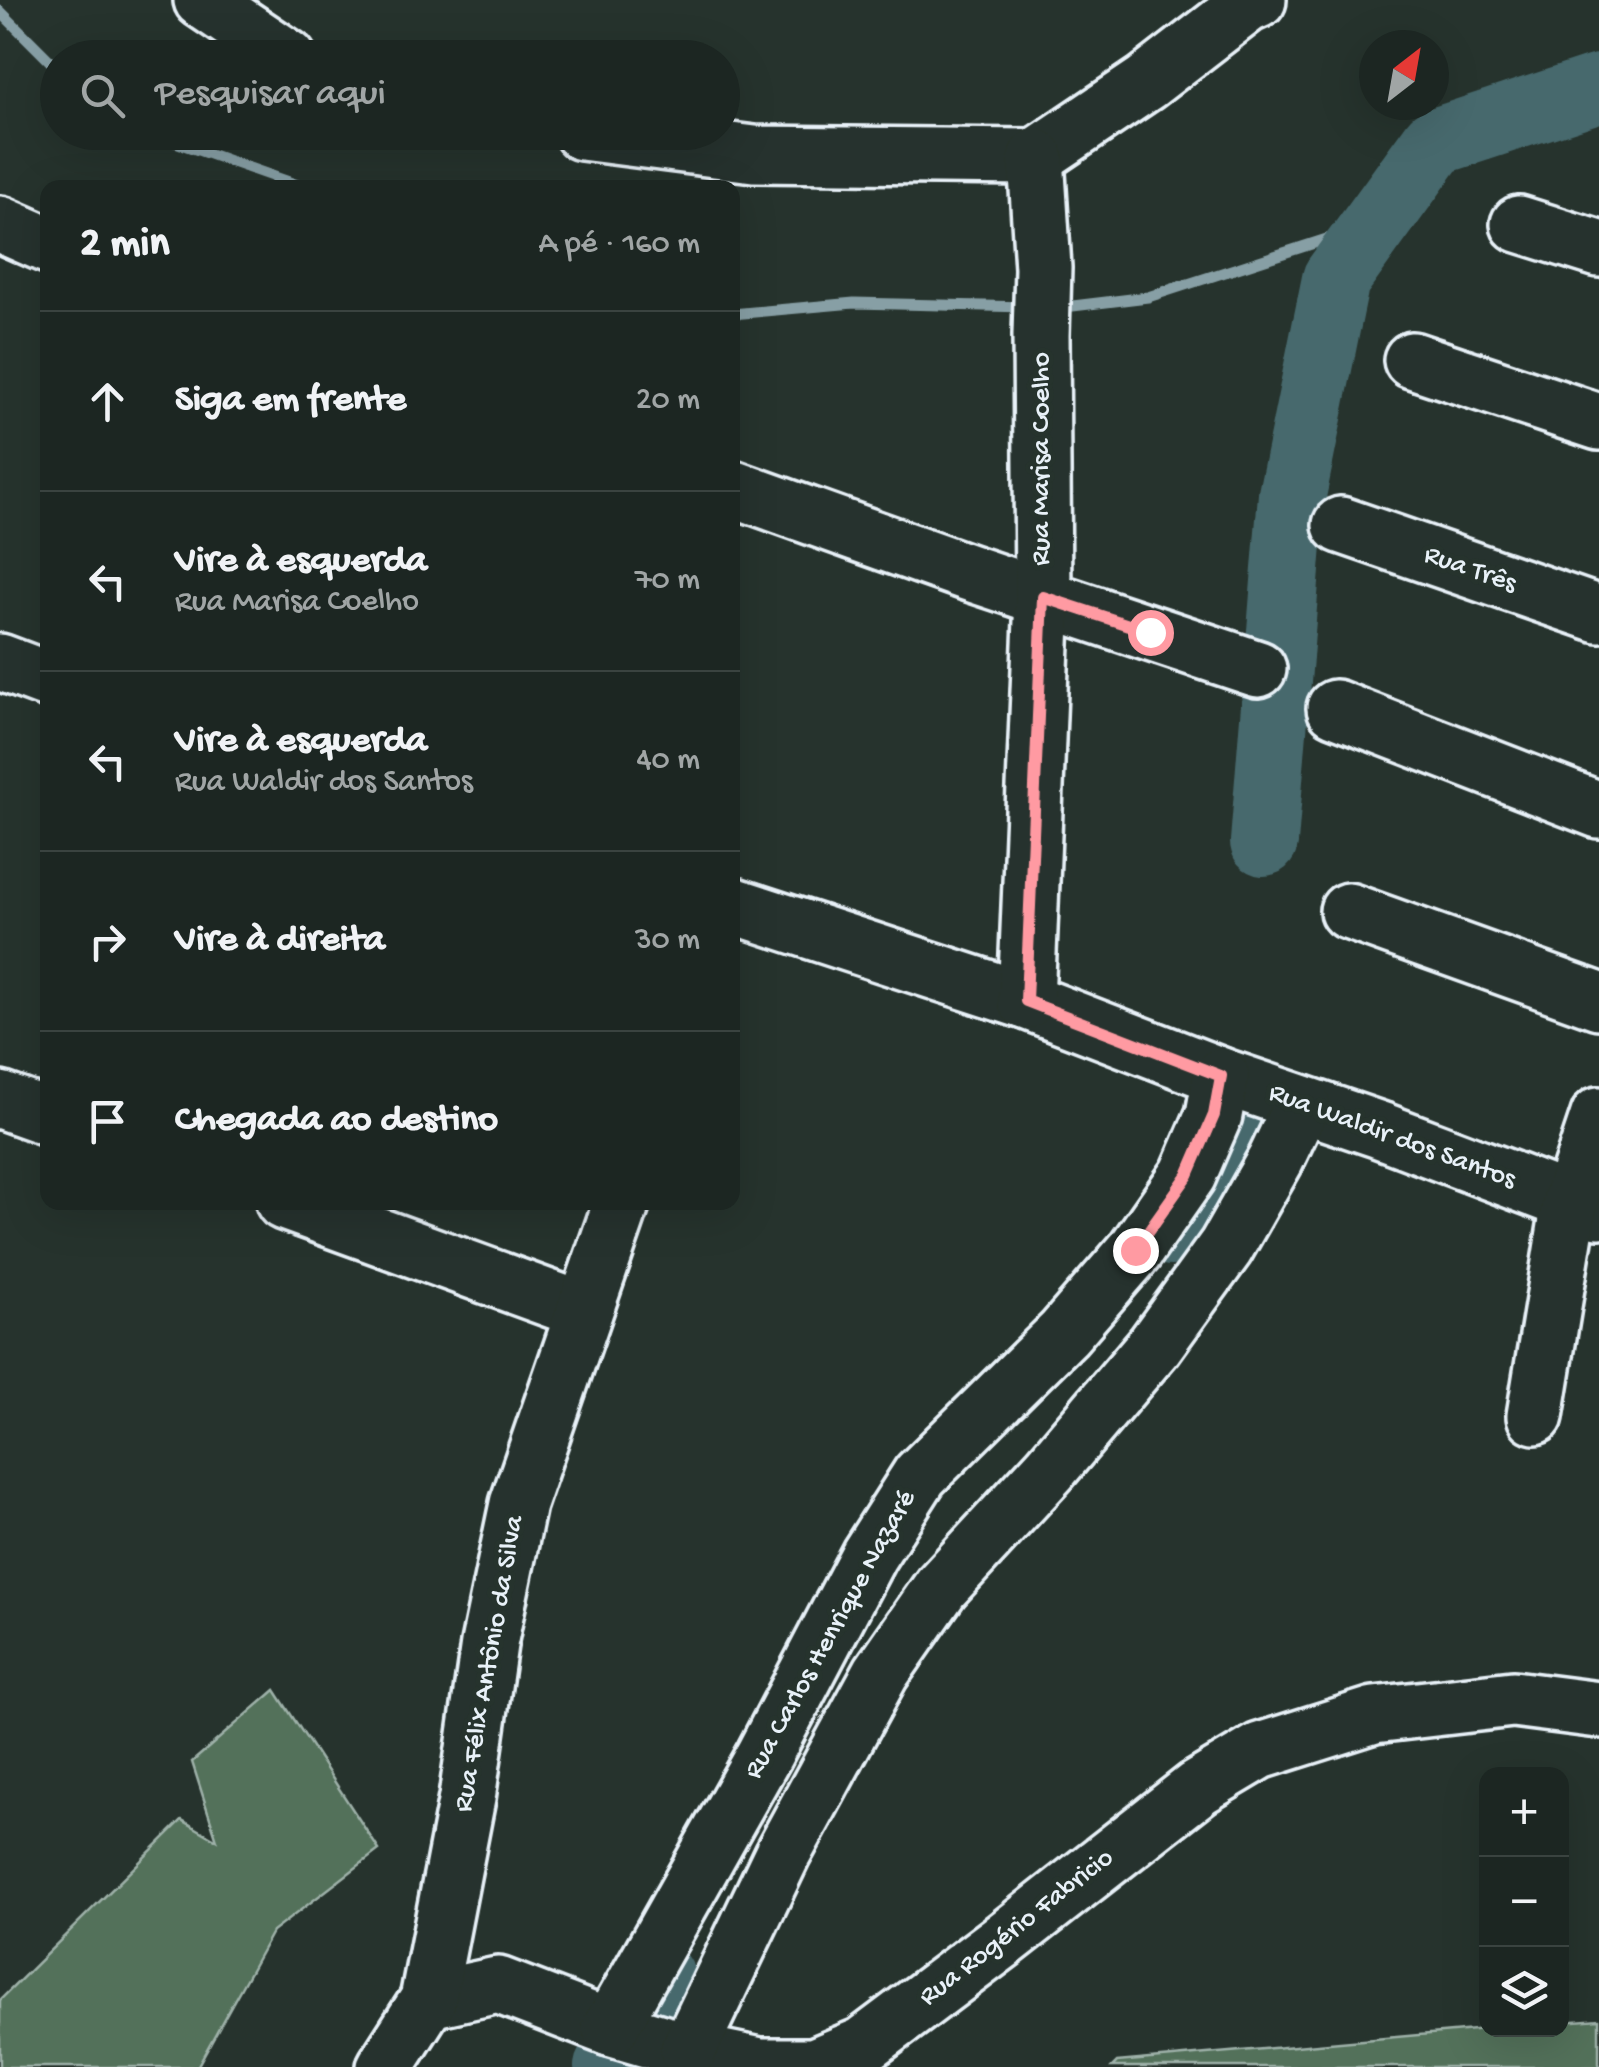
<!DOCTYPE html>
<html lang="pt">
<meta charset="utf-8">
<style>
:root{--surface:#1c2622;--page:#29322f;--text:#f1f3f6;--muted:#a0a5a5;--line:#3a4340}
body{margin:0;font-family:"Gochi Hand",sans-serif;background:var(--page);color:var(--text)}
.controls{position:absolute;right:30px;bottom:30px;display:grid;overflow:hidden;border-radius:20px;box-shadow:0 10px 40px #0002}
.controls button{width:90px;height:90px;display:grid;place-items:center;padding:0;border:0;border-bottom:2px solid var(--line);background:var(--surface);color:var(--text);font:50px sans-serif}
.compass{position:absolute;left:1359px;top:30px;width:90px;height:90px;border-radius:50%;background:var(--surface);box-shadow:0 10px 40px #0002;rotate:31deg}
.stop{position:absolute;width:30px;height:30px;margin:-22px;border:8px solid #ff9aa2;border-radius:50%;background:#fff}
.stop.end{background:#ff9aa2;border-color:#fff;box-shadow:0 2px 10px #0008}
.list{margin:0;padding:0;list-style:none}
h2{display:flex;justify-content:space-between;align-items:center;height:130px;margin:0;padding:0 40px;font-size:42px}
h2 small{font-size:32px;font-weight:400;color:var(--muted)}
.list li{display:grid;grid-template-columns:65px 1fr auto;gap:30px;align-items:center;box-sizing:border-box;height:180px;padding:0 40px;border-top:2px solid var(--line)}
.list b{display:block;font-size:38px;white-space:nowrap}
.list p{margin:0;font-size:32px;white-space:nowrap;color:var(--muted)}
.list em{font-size:32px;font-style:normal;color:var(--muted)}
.icon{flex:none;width:55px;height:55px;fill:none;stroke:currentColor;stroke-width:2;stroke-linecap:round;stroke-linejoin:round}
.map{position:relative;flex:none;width:1599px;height:2067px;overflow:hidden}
.search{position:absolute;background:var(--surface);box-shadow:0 10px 40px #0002;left:40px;top:40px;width:700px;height:110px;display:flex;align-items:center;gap:25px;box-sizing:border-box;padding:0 35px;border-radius:55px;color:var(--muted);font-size:38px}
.panel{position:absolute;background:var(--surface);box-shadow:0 10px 40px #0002;left:40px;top:180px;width:700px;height:1030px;border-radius:20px}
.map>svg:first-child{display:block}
</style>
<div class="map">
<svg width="1599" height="2067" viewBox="0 0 1599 2067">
<rect width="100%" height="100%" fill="#26332d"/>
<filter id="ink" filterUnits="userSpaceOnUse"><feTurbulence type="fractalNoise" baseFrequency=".01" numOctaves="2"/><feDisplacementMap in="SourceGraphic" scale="20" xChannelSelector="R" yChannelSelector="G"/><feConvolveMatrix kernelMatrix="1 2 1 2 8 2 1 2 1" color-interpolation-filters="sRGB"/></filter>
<g filter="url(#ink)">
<g fill="#53715a" stroke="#9eb1a9" stroke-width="2.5">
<polygon points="275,1690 379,1850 272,1932 197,2067 0,2067 0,2000 182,1820 217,1840 192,1762"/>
<polygon points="1599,2019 1599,2067 1112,2067 1117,2062 1486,2029 1562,2030 1562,2022"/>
</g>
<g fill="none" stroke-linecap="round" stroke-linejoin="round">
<g stroke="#879fa5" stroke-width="11">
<polyline points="0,11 58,69"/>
<polyline points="147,132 306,188"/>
<polyline points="1056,308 1148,297 1376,223"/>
<polyline points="732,314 854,303 1028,307"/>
</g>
<g stroke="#47696d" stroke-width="68">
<polyline points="1264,842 1292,495 1336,279 1435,142 1599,88"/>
<polyline points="1171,1232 1246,1130"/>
<polyline points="608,2067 661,1977"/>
</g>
<defs>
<g id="minor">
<polyline points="202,0 288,58"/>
<polyline points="582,132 754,154 1036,157 1146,83 1247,5 1258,0"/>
<polyline points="0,224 48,245"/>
<polyline points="1519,224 1599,249"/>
<polyline points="1412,360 1599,422"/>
<polyline points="732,488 967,572 1258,669"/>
<polyline points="1341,525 1599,614"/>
<polyline points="0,662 48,680"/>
<polyline points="1335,708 1599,810"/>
<polyline points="732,905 1026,1001 1221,1076 1380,1130 1570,1202 1599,1210"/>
<polyline points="1348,911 1599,1001"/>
<polyline points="1026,1001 1043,597 1041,335 1043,268 1036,157"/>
<polyline points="0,1100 48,1117"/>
<polyline points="284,1202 584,1311"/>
<polyline points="1535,1416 1570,1202 1599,1115"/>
<polyline points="428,2000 498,1985 610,2028 688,2051 760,2066 814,2066 864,2045 1005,1939 1198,1788 1260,1751 1374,1715 1513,1699 1599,1710"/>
<polyline points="610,2028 764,1755 869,1555 920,1475 1064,1333 1135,1251 1188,1175 1214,1115 1221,1076"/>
<polyline points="688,2051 782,1855 881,1673 941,1587 1050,1469 1155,1345 1226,1247 1276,1159 1302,1104"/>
<polyline points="385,2067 428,2000 467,1798 489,1644 518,1504 622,1202"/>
</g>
</defs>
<use href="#minor" stroke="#e8f1f8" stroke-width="62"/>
<use href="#minor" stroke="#26332d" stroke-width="55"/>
</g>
</g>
<g fill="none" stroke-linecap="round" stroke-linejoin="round" filter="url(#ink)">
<polyline stroke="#ff9aa2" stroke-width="12" points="1135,1250 1188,1175 1214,1115 1221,1076 1026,1001 1043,597 1150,632"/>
</g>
<g text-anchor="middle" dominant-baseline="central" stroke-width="10" stroke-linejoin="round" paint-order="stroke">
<g font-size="28" fill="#e8f1f8" stroke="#26332d">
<text transform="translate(1042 459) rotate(-90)">Rua Marisa Coelho</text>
<text transform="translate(1470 570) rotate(19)">Rua Três</text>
<text transform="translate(1392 1137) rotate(20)">Rua Waldir dos Santos</text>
<text transform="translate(831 1635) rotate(-61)">Rua Carlos Henrique Nazaré</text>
<text transform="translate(490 1664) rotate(-80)">Rua Félix Antônio da Silva</text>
<text transform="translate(1017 1928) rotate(-38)">Rua Rogério Fabricio</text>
</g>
</g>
</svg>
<div class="controls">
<button>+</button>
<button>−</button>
<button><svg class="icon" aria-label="layers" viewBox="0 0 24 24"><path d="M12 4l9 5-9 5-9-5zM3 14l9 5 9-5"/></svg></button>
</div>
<svg class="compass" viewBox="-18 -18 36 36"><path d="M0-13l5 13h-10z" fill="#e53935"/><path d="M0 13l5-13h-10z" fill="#a0a5a5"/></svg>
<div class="stop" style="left:1150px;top:632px"></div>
<div class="stop end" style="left:1135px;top:1250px"></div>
<div class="search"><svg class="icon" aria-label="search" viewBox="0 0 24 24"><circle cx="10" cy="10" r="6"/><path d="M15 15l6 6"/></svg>Pesquisar aqui</div>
<section class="panel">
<h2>2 min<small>A pé · 160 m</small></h2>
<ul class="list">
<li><svg class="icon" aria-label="ahead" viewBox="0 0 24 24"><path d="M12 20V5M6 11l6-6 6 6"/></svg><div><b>Siga em frente</b></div><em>20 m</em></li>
<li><svg class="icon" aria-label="left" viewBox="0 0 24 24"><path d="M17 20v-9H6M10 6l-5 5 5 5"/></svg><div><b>Vire à esquerda</b><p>Rua Marisa Coelho</p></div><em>70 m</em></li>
<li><svg class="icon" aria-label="left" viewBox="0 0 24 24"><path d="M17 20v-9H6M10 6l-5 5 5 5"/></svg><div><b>Vire à esquerda</b><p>Rua Waldir dos Santos</p></div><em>40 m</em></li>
<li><svg class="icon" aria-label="right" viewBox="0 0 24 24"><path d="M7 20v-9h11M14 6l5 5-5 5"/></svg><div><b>Vire à direita</b></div><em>30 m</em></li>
<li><svg class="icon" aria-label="arrive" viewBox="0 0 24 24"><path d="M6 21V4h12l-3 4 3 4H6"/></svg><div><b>Chegada ao destino</b></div></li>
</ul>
</section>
</div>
